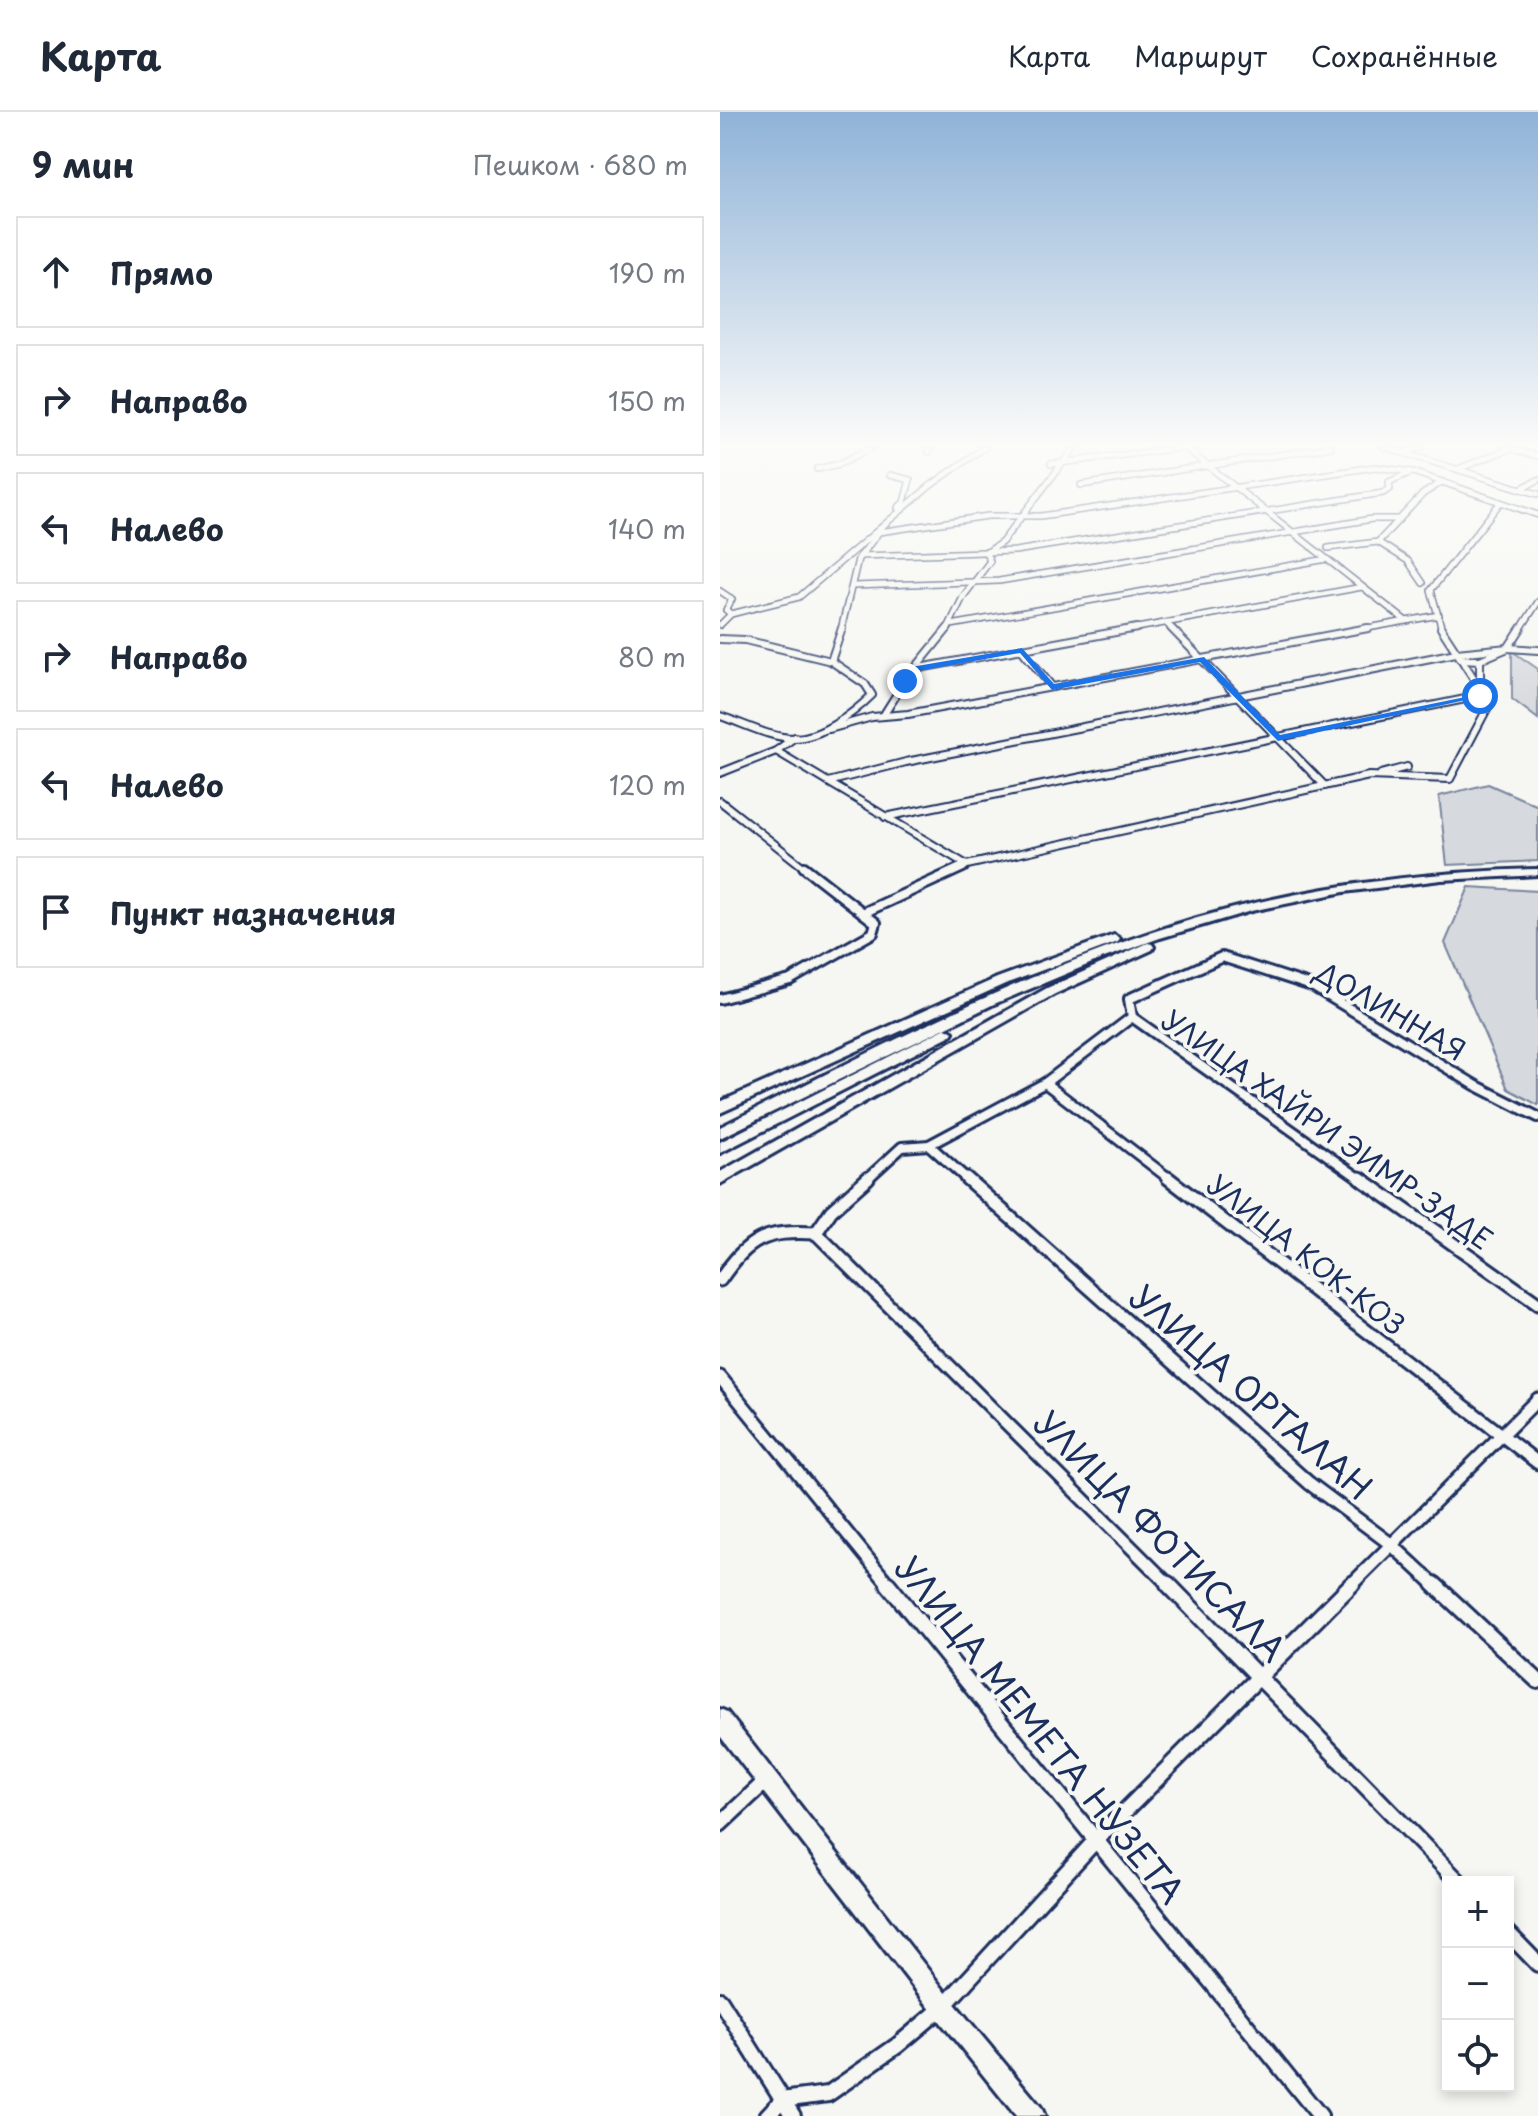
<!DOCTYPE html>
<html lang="ru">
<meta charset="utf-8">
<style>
:root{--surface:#fff;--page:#f2f2f3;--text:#1f2937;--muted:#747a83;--line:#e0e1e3}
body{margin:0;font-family:"Playpen Sans",sans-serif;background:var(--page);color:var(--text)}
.controls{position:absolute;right:24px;bottom:24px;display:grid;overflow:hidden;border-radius:0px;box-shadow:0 4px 12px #0003}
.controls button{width:72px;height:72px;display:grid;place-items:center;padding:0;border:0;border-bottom:2px solid var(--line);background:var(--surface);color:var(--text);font:40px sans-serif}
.stop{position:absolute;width:24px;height:24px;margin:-18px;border:6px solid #1a73e8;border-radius:50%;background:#fff}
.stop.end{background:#1a73e8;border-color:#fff;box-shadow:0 2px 8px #0008}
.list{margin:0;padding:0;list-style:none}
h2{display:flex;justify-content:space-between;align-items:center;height:104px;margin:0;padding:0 32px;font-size:34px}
h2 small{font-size:26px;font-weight:400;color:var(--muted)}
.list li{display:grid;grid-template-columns:52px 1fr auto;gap:24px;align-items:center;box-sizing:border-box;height:112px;margin:0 16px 16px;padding:0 16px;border:2px solid var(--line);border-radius:0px}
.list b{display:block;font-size:30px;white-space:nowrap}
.list em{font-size:26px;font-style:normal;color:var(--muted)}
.icon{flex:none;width:44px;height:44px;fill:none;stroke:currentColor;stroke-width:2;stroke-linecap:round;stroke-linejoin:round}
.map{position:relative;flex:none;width:818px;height:2004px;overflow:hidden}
header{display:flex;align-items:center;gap:48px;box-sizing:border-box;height:112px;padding:0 40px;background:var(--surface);border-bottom:2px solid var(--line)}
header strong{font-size:38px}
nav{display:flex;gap:44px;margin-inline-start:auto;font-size:28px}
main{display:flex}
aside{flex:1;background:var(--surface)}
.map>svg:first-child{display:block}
</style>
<header>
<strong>Карта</strong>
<nav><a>Карта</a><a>Маршрут</a><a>Сохранённые</a></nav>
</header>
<main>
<aside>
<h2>9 мин<small>Пешком · 680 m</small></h2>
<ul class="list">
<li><svg class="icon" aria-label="ahead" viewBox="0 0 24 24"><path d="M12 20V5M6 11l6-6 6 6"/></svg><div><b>Прямо</b></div><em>190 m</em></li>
<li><svg class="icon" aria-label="right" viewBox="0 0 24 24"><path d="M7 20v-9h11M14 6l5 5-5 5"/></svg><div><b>Направо</b></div><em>150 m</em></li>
<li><svg class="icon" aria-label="left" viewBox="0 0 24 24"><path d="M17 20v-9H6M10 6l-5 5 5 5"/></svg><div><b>Налево</b></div><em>140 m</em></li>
<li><svg class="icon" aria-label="right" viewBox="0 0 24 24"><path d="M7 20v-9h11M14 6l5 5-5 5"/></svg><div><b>Направо</b></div><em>80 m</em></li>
<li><svg class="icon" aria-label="left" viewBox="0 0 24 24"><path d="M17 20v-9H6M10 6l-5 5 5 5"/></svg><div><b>Налево</b></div><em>120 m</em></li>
<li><svg class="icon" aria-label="arrive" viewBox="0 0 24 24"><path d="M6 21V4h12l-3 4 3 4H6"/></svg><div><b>Пункт назначения</b></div></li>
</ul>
</aside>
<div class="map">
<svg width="818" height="2004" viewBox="0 0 818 2004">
<rect width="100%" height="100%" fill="#f6f6f2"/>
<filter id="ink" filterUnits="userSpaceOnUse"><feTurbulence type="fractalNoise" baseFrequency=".0125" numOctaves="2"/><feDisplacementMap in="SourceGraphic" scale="16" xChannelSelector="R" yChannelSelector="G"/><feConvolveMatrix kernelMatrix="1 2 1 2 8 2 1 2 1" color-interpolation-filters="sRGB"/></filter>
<g filter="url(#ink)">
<g fill="#d6d9dd" stroke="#78849e" stroke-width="2">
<polygon points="792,539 818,557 818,607 792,587"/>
<polygon points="768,672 818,694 818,749 727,753 719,684"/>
<polygon points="749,775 818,779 818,993 788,977 725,831"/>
</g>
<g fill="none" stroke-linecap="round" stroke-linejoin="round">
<defs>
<g id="minor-far4">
<polyline points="464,335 686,509"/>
<polyline points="664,335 818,382"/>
<polyline points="787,336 818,344"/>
<polyline points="209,340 210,335"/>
<polyline points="685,341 702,335"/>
<polyline points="331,352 468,335"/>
<polyline points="97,357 119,352 152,335"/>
<polyline points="738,357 794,335"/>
<polyline points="170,363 190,368 184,390 178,396"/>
<polyline points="361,373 611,335"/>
<polyline points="800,377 818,368"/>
<polyline points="658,430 688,449 703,471"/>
<polyline points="608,436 658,430 703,382 722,370"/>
<polyline points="140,444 295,439 663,381 670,377 669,370 689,361"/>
<polyline points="133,474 279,469 652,407 679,407"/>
<polyline points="0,479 12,487 6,498 11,502"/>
<polyline points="447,512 453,518"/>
<polyline points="0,513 11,502 79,485 210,374 265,335"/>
<polyline points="231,513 607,447"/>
<polyline points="121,518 138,447 159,420 268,404 321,404 655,355 693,360 818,403"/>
<polyline points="227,518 243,485 270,449 266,441 282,430 355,335"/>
<polyline points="406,518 642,475"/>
<polyline points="637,518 719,503"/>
<polyline points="722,518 711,478 780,391"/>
<polyline points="800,518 818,490"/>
</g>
<g id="minor-far3">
<polyline points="451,516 605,674"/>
<polyline points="0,527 25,528 111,549"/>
<polyline points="302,538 332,575"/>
<polyline points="741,547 760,548 788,536 818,538"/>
<polyline points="760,548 760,577"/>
<polyline points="194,557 417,516"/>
<path d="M 0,604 C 23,611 50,626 74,626 C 101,626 134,601 152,583 L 145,572 L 111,549 L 122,516"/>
<polyline points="163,604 185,569 228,516"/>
<polyline points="109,617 152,605 188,602 648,516"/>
<polyline points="56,639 247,753 649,664 730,667 769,593 760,584 760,576 721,516"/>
<polyline points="0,661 56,639 75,625"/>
<polyline points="661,662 687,655"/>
<polyline points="108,670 186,650 736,541 788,536 801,516"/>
<polyline points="0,689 86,757"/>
<polyline points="165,705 760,584"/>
<polyline points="239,757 247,753"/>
</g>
<g id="minor-far2">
<polyline points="143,801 243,755"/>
<polyline points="0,887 70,868 153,821 156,811 84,755"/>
<polyline points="412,905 642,1068"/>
<polyline points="325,971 451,1068"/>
<polyline points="209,1033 248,1068"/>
<polyline points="146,1068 182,1035 209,1033 325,971 412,905 409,887 502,845 592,874 755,973 818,1005"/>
</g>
<g id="minor-far1">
<polyline points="246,1066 589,1371 672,1433 716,1474"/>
<polyline points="448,1066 818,1351"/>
<polyline points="640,1066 818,1192"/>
<polyline points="96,1121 450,1474"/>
<path d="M 0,1168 C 29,1126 45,1118 96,1121 L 111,1099 L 148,1066"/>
<polyline points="0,1265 170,1474"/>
<polyline points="630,1474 818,1287"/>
</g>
<g id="minor">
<polyline points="168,1472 600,2004"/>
<polyline points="448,1472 739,1770"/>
<polyline points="714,1472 818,1569"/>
<polyline points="0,1712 47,1668"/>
<polyline points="788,1821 818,1852"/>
<polyline points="0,1888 73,2004"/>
<polyline points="47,2004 62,1988 108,1982 178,1933 223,1895 375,1729 632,1472"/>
</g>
<polygon id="secondary" points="0,1597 7,1600 231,1887 321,1995 325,2004 296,2004 215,1903 0,1624"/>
<g id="primary">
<path d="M 818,757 L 818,763 L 721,768 L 624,780 L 531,799 L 440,826 L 384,846 L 274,892 L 0,1026 L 0,1015 C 155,938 310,855 477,806 C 588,774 703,760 818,757 Z"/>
<polygon points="394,823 400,827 398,830 285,872 0,1001 0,990 277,866"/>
<polygon points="428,831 432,832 434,835 432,838 335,882 0,1072 0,1060 327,876"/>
<polygon points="226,916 233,920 231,923 0,1041 0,1030"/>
</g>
</defs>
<use href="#minor-far4" stroke="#1b2f5e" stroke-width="8"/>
<use href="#minor-far3" stroke="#1b2f5e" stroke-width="10"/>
<use href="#minor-far2" stroke="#1b2f5e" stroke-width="14"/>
<use href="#minor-far1" stroke="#1b2f5e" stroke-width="17"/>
<use href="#minor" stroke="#1b2f5e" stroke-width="20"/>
<use href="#secondary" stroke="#1b2f5e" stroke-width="6"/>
<use href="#primary" stroke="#1b2f5e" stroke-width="6"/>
<use href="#minor-far4" stroke="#f6f6f2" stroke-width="5"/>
<use href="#minor-far3" stroke="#f6f6f2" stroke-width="6"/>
<use href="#minor-far2" stroke="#f6f6f2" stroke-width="8"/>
<use href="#minor-far1" stroke="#f6f6f2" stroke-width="11"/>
<use href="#minor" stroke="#f6f6f2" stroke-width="14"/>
<use href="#secondary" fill="#f6f6f2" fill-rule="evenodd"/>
<use href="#primary" fill="#f6f6f2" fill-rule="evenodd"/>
</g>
</g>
<linearGradient id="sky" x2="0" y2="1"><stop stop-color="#8fb3d8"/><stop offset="0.54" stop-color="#fbfbf9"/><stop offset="1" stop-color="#fbfbf9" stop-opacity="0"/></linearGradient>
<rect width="818" height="615" fill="url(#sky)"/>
<polygon fill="#1a73e8" points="302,536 334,572 484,545 560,623 760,582 764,584 558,629 480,550 332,578 300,541 197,559 188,570 181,569 191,555"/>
<g text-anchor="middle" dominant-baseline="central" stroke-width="8" stroke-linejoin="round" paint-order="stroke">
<g font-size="28" fill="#1b2f5e" stroke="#f6f6f2">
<text transform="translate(671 898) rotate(30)">ДОЛИННАЯ</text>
<text transform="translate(608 1017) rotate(35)">УЛИЦА ХАЙРИ ЭИМР-ЗАДЕ</text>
<text transform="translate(587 1142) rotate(38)">УЛИЦА КОК-КОЗ</text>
</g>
<g font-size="34" fill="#1b2f5e" stroke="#f6f6f2">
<text transform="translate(532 1279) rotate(41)">УЛИЦА ОРТАЛАН</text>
<text transform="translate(441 1423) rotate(45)">УЛИЦА ФОТИСАЛА</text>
<text transform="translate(321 1617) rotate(51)">УЛИЦА МЕМЕТА НУЗЕТА</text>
</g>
</g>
</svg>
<div class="controls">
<button>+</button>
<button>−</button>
<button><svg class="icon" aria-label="locate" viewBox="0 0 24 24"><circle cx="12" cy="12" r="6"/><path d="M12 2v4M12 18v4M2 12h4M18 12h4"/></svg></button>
</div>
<div class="stop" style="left:760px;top:584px"></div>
<div class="stop end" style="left:185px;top:569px"></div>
</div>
</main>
